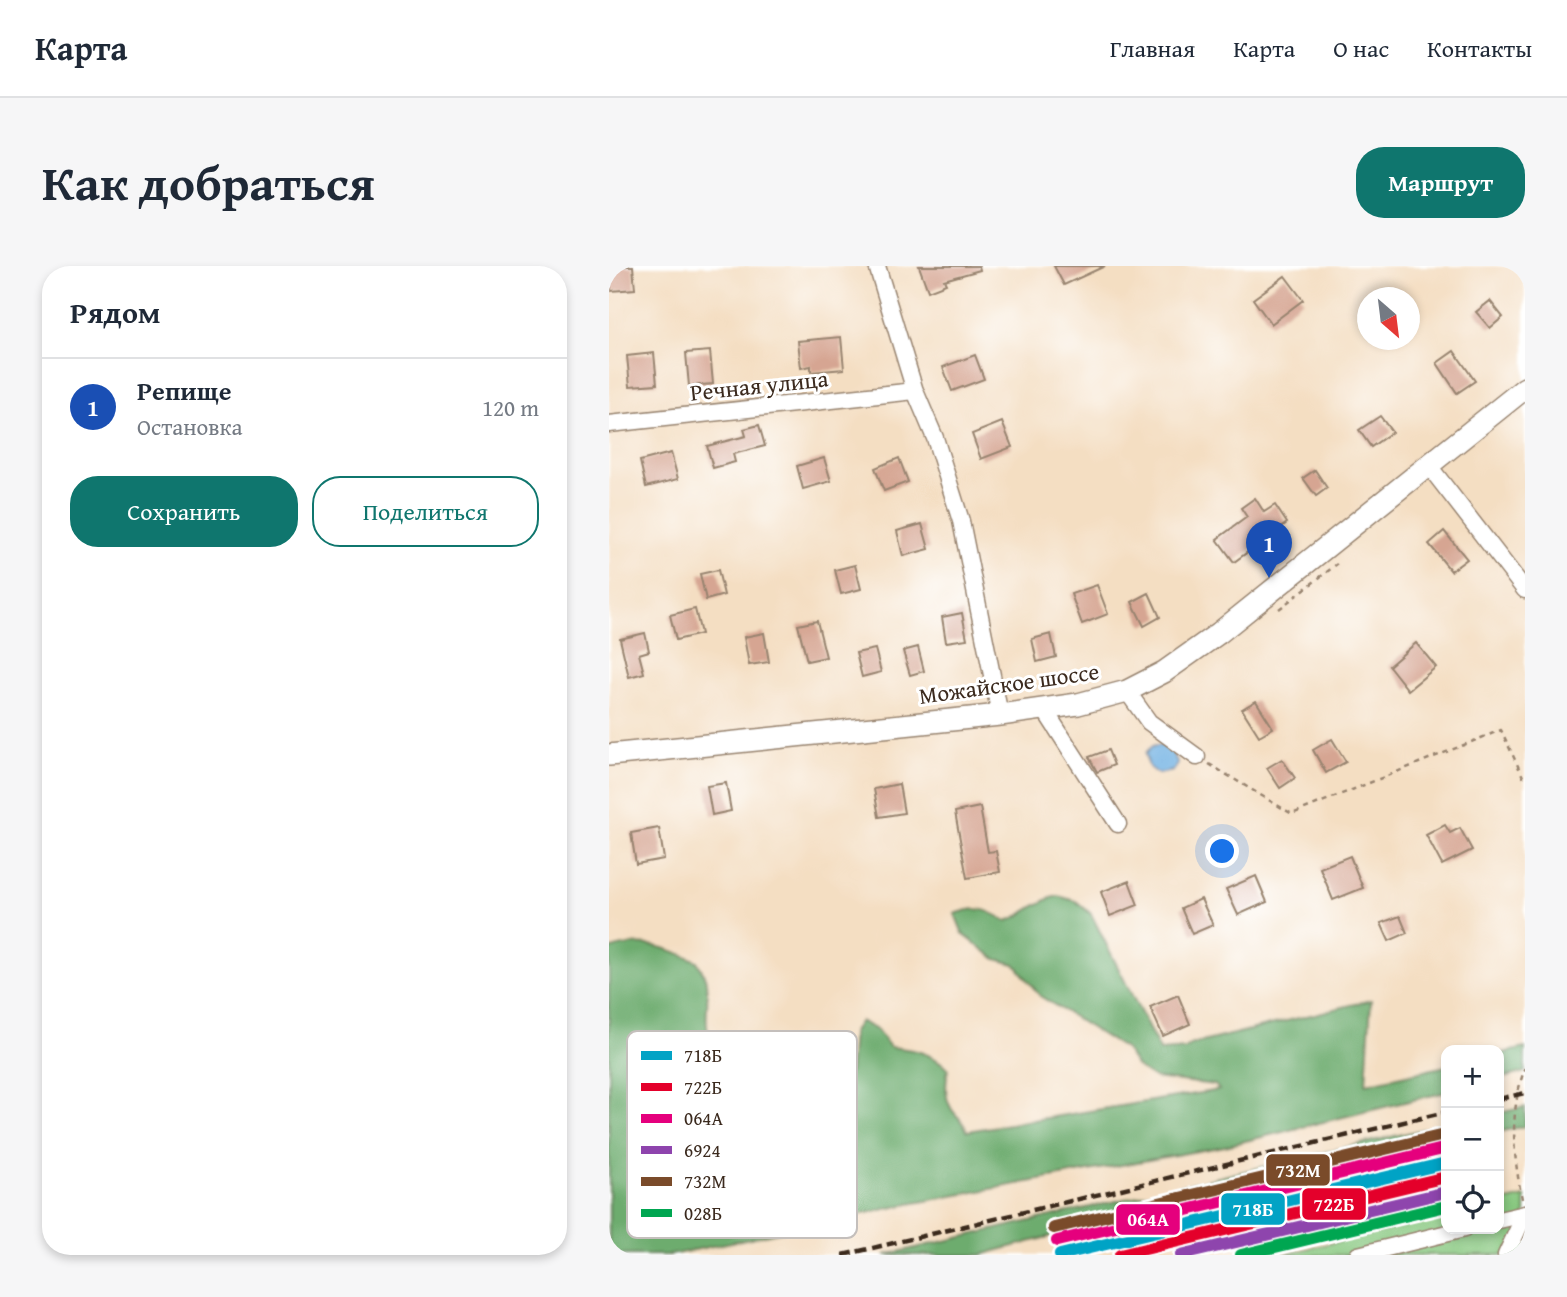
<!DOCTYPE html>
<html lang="ru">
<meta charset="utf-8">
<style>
:root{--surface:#fff;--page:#f6f6f7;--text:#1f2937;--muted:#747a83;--line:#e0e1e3;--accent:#0f766e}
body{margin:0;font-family:"Gentium Book Plus",serif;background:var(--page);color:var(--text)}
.controls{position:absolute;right:21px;bottom:21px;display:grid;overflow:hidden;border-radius:14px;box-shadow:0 4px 10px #0003}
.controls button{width:63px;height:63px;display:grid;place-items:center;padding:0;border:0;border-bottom:2px solid var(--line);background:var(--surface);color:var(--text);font:35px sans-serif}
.compass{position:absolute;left:748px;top:21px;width:63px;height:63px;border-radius:50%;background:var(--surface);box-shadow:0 4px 10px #0003;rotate:152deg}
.you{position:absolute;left:614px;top:586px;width:24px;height:24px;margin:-18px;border:5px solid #fff;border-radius:50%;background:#1a73e8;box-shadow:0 0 0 10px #1a73e833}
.badge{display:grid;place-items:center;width:46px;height:46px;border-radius:50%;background:var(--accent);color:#fff;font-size:23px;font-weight:700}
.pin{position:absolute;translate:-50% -58px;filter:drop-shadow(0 2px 4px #0008)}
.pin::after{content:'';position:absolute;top:37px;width:24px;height:21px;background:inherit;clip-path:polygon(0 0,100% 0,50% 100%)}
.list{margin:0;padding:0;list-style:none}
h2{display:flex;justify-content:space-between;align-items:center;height:91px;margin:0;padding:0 28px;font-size:30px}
h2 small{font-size:23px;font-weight:400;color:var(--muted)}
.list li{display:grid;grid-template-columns:46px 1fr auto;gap:21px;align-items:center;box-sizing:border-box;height:98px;padding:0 28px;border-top:2px solid var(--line)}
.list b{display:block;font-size:26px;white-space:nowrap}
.list p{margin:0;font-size:23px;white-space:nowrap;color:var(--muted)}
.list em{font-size:23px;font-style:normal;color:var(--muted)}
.actions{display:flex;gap:14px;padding:21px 28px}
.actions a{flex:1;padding:16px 0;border:2px solid var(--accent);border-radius:28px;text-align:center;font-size:24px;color:var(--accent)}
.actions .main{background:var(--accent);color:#fff}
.icon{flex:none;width:38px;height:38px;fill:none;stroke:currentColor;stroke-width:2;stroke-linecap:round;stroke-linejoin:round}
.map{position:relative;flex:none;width:916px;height:989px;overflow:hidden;border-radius:28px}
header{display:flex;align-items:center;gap:42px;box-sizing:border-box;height:98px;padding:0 35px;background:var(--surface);border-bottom:2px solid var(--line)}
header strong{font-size:33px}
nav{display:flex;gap:38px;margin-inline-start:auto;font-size:24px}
.intro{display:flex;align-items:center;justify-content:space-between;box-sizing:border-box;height:168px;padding:0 42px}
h1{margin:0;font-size:49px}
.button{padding:18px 32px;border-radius:28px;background:var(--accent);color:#fff;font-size:24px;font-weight:700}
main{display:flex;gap:42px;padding:0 42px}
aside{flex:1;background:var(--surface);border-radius:28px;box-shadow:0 4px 10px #0003}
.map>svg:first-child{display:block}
</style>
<header>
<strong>Карта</strong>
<nav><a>Главная</a><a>Карта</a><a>О нас</a><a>Контакты</a></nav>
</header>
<div class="intro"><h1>Как добраться</h1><a class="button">Маршрут</a></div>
<main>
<aside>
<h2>Рядом<small></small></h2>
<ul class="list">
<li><span class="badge" style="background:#1a4fb4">1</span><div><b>Репище</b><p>Остановка</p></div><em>120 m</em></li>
</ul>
<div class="actions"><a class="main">Сохранить</a><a>Поделиться</a></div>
</aside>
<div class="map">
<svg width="916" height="989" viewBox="0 0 916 989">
<rect width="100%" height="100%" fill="#fff"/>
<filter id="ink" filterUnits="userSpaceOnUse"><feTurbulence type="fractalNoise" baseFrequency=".0143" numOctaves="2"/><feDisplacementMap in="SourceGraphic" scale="14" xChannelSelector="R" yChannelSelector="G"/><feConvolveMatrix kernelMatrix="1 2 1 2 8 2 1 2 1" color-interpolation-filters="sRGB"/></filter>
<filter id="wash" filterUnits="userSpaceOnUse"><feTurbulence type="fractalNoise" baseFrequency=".00686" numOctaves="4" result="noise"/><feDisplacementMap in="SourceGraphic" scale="28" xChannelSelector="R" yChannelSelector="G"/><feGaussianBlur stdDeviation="1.57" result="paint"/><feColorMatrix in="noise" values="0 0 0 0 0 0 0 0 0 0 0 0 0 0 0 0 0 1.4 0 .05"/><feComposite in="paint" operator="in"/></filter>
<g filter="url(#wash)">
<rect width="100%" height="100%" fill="#f4dec2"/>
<polygon fill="#87c77f" stroke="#61784e" stroke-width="2" points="916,931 916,989 672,989 837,950 837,963 890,963 890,937"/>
<g fill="#6dac6e" stroke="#546b46" stroke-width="2" fill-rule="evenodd">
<path d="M 449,630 L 467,635 L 482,648 L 551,785 L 577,783 L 581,779 L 762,734 L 757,818 L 837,800 L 837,826 L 616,880 L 300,938 L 62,989 L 0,989 L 0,684 C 32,672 58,681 88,695 C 91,701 96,709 97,716 C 103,749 86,762 116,788 L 134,780 L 155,783 L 179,815 C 203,817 220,815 241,805 L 244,765 L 251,755 L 268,764 L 281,781 C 305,783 320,786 339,802 C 337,816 335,830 342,842 C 347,851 355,854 358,865 L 610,824 L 606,819 L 545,812 L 528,801 L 517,784 L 431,730 L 406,698 L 387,693 L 354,668 L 346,648 C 369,639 377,643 398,655 C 418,648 428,635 449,630 ZM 215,852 L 230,874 L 176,904 L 153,893 L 187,871 L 196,855 Z"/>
<polygon points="916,782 916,806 890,813 890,788"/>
<polygon points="916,841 916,860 890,866 890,847"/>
<polygon points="837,858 837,878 518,950 372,989 276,989"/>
</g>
<polygon fill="#6dafe1" stroke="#546c80" stroke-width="2" points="553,479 564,488 569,498 564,505 549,508 540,501 536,488 542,481"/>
<g id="blocks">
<g fill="#d6a592">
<polygon points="0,0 24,0 26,23 2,25"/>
<polygon points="310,0 370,0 371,4 335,14 337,18 319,25"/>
<polygon points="445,0 496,0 455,19"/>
<polygon points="676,10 694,34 662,58 644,33"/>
<polygon points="881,35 894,51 881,62 867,46"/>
<polygon points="232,71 235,103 202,106 202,100 192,102 189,75"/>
<polygon points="101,85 104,118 80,120 77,87"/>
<polygon points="845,85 866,115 848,127 828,97"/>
<polygon points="45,87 48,118 21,120 18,90"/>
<polygon points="366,89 375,113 343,125 334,101"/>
<polygon points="771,150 783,166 762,181 750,164"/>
<polygon points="393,156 403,181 372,193 363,168"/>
<polygon points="150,159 156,180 124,188 126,196 104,202 98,180 137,170 135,163"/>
<polygon points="62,187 69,213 37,221 31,195"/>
<polygon points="215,192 222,215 194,223 188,200"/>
<polygon points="290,192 299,216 275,225 266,202"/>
<polygon points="706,204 718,222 707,230 694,212"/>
<polygon points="646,232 655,246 666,239 678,257 625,296 608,273 638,251 632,242"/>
<polygon points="313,258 320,283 294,290 288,265"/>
<polygon points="835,265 858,293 842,305 820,278"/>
<polygon points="246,299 252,323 232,328 226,304"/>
<polygon points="109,304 115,329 97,334 91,308"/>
<polygon points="488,319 499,348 473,358 462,328"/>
<polygon points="540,327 551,351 535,360 523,336"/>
<polygon points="86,343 92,368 67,374 61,349"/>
<polygon points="353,347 358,373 337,376 333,351"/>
<polygon points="208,355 217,391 198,395 189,359"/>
<polygon points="36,367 40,385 30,388 35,407 20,411 11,373"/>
<polygon points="155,367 160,396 140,399 135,371"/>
<polygon points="442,368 447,391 428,396 423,373"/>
<polygon points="807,377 827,401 799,424 780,400"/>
<polygon points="309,381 315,405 301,409 294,385"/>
<polygon points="266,383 272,406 253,411 247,387"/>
<polygon points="647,435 664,462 650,470 633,443"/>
<polygon points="723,473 737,496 717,507 704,484"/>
<polygon points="499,484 505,499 488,506 480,491"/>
<polygon points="673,493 686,512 671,522 658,502"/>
<polygon points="117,517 122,545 103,549 98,520"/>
<polygon points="290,518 295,547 270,551 265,523"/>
<polygon points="371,541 379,586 387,585 391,606 358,612 346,546"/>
<polygon points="836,559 841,567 851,562 863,584 833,599 817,569"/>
<polygon points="50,562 55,593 27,598 22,567"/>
<polygon points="741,590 754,622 724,634 711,602"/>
<polygon points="647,610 658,636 629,649 617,623"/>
<polygon points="520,615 529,639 501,650 492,626"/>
<polygon points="592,633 604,659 583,668 572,642"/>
<polygon points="791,650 798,667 780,675 772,657"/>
<polygon points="569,729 581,758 554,770 541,741"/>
</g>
</g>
</g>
<g filter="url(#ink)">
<use href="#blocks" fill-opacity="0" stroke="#988470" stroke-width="2"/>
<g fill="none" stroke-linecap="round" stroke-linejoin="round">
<defs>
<g id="minor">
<polyline points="268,0 306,125 326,172 352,255 391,449"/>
<polyline points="0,158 306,125"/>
<polyline points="820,200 916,324"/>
<polyline points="518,425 540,456 588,491"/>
<polyline points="435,443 509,558"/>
<polyline points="890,954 916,948"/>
<polyline points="749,989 855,963"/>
<polyline points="897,989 916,948"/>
</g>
<polyline id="major" points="0,489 391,449 469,438 518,425 555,406 610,367 916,122"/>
</defs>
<use href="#minor" stroke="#988470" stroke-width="19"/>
<use href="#major" stroke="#988470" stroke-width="24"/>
<g stroke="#988470" stroke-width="2.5" stroke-dasharray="5 5" stroke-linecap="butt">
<polyline points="670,343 728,298"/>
<polyline points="600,498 683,548 892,464 916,515"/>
<path d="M 913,933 C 904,888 900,846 916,802"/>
</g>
<use href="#minor" stroke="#fff" stroke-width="16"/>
<use href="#major" stroke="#fff" stroke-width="21"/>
<g stroke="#3b2a1e" stroke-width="4.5" stroke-dasharray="10 5" stroke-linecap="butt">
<polyline points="890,833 916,827"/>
<polyline points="234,989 837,846"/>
</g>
<defs>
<polyline id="rail-1" points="451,989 837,897"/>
<polyline id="rail-2" points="511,989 837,911"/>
<polyline id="rail-3" points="448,975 834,883"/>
<polyline id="rail-4" points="572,989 837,926"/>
<polyline id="rail-5" points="445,962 831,870"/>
<polyline id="rail-6" points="632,989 837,940"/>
</defs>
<use href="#rail-1" stroke="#fff" stroke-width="18"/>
<use href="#rail-2" stroke="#fff" stroke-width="18"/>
<use href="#rail-3" stroke="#fff" stroke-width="18"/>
<use href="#rail-4" stroke="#fff" stroke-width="18"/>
<use href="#rail-5" stroke="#fff" stroke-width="18"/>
<use href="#rail-6" stroke="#fff" stroke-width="18"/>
<use href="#rail-1" stroke="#03a3c5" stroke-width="12"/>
<use href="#rail-2" stroke="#e4002b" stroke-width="12"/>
<use href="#rail-3" stroke="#e5007d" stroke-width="12"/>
<use href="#rail-4" stroke="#8e44ad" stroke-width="12"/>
<use href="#rail-5" stroke="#7a4b2a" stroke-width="12"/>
<use href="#rail-6" stroke="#00a651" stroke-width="12"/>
</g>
</g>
<g text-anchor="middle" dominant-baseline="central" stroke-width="6" stroke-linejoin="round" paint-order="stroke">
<g font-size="23" fill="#3b2a1e" stroke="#fff">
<text transform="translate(150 119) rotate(-6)">Речная улица</text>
<text transform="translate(400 417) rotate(-8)">Можайское шоссе</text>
</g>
</g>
<rect x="18" y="765" width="230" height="207" rx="10" fill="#fff" stroke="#c4bfbc" stroke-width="2"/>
<rect x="32" y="785" width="31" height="9" fill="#03a3c5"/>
<rect x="32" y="817" width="31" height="8" fill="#e4002b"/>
<rect x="32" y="848" width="31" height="9" fill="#e5007d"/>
<rect x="32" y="880" width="31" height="8" fill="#8e44ad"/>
<rect x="32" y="911" width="31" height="9" fill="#7a4b2a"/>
<rect x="32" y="943" width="31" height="8" fill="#00a651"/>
<g font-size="19" fill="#3b2a1e">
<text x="75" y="796">718Б</text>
<text x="75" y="828">722Б</text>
<text x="75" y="859">064А</text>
<text x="75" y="891">6924</text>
<text x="75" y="922">732М</text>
<text x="75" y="954">028Б</text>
</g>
<g stroke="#fff" stroke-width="2.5">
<rect x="656" y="887" width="66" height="34" rx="7" fill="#7a4b2a"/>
<rect x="692" y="921" width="66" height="34" rx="7" fill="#e4002b"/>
<rect x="611" y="926" width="66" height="34" rx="7" fill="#03a3c5"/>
<rect x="506" y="937" width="66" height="33" rx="7" fill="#e5007d"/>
</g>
<g font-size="19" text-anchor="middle" font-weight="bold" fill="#fff">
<text x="689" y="911">732М</text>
<text x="725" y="945">722Б</text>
<text x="644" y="950">718Б</text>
<text x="539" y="960">064А</text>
</g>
</svg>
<div class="controls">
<button>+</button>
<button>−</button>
<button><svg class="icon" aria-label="locate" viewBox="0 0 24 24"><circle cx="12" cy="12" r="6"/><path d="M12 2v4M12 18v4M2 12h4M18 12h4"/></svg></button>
</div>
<svg class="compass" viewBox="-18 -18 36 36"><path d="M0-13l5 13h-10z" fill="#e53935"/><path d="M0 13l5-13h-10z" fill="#747a83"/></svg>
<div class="you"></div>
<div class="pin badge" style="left:660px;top:312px;background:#1a4fb4">1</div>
</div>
</main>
